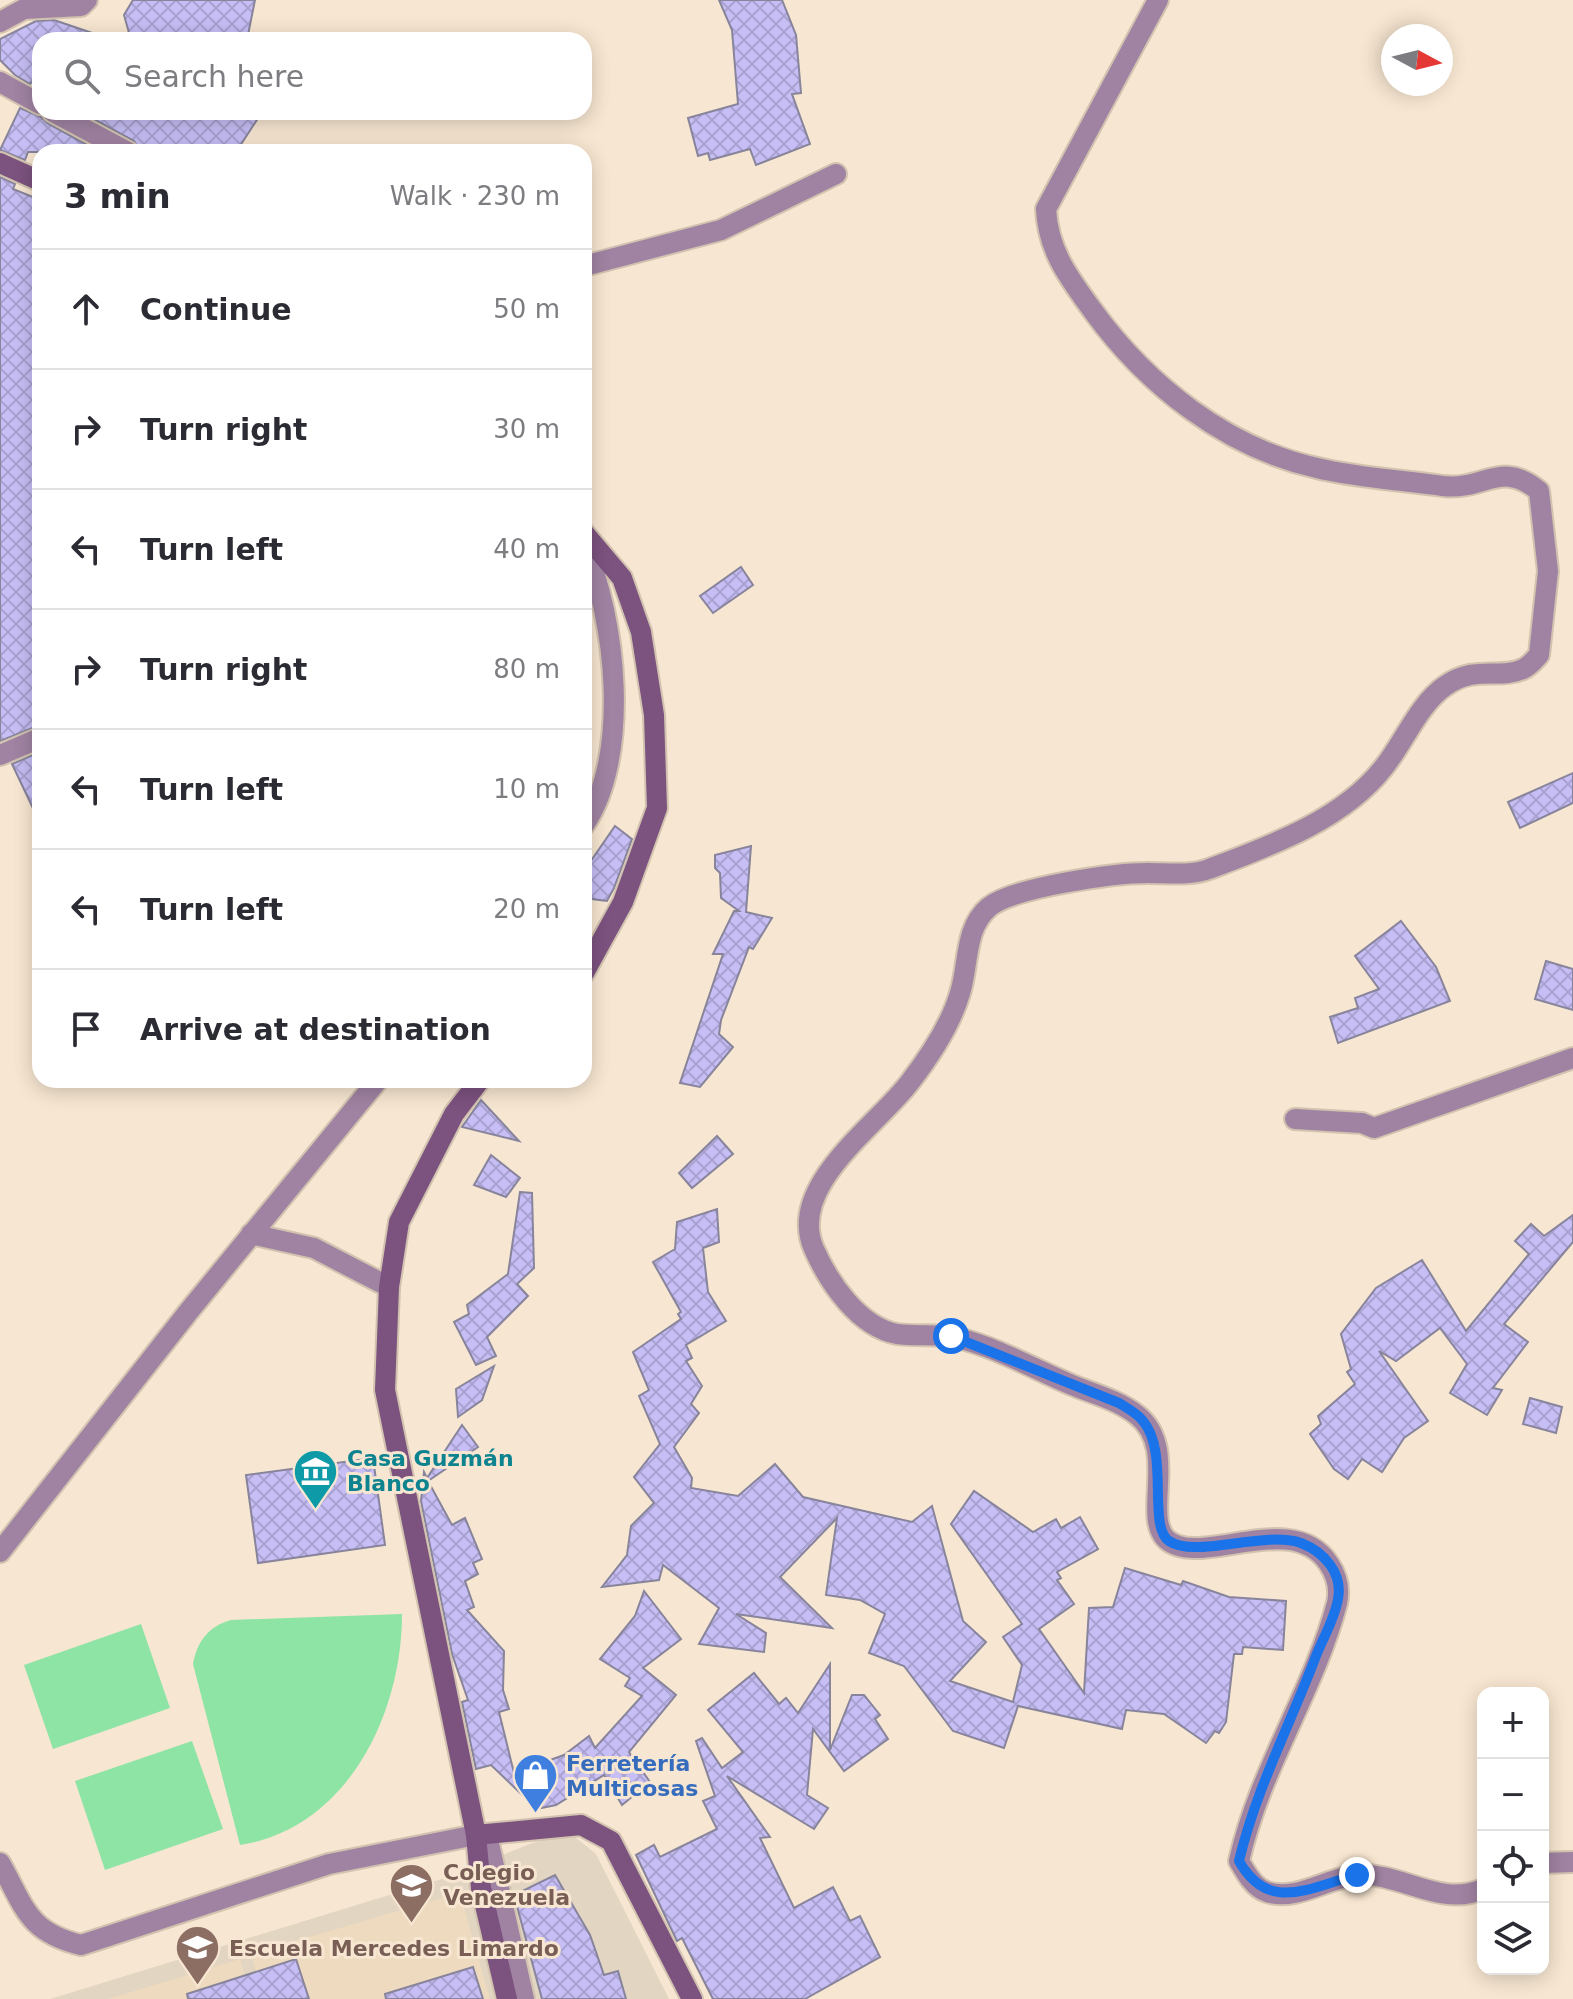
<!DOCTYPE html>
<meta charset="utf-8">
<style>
:root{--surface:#fff;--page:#f2f2f3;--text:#2b2b33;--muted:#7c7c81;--line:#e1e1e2}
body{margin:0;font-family:"DejaVu Sans",sans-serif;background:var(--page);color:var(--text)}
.controls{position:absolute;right:24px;bottom:24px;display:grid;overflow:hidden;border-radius:16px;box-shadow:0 4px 20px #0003}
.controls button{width:72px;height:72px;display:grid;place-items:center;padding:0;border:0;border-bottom:2px solid var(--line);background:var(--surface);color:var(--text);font:40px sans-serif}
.compass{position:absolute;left:1381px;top:24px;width:72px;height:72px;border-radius:50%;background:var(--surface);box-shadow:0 4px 20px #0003;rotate:97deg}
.stop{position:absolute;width:24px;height:24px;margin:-18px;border:6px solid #1a73e8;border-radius:50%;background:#fff}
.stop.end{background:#1a73e8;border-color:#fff;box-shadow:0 2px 8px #0008}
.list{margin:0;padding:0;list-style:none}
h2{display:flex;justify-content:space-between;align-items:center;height:104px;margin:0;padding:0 32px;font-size:34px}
h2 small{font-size:26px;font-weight:400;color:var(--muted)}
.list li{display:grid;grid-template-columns:52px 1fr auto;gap:24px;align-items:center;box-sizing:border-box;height:120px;padding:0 32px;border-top:2px solid var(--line)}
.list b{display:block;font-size:30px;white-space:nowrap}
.list em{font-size:26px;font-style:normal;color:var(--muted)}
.icon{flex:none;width:44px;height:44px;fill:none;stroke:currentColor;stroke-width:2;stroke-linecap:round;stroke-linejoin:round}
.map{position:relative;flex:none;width:1573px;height:1999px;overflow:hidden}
.search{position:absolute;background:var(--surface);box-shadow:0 4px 20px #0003;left:32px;top:32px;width:560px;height:88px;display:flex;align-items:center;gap:20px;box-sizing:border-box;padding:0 28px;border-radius:24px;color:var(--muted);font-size:30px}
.panel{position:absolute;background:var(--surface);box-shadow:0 4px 20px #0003;left:32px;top:144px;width:560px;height:944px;border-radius:24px}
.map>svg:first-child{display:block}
</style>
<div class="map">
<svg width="1573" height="1999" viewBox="0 0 1573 1999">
<defs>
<pattern id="building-cross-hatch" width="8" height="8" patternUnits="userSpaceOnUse" patternTransform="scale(2)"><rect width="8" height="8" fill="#c6bef5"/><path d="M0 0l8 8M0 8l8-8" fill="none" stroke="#a9a2d1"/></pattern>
</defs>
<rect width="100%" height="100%" fill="#f7e6d1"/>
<polygon fill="#e2d5c2" points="564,1835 575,1837 596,1854 669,1999 50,1999 451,1876 532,1843"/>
<g fill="#eedabe">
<polygon points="460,1893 490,1999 264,1999 251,1954"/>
<polygon points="240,1959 252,1999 108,1999"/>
</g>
<g fill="#8de4a5">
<path d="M 402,1614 C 402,1713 348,1828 240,1845 L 193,1664 C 197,1641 209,1626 231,1620 Z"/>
<polygon points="141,1624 170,1708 53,1749 24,1665"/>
<polygon points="192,1741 223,1829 105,1870 75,1781"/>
</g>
<g fill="url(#building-cross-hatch)" stroke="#87849b" stroke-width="2">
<polygon points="133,0 255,0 247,40 131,40 124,15"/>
<polygon points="719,0 782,0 796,35 801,93 792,94 810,144 756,165 750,149 710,160 708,153 698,156 688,118 738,104 732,30"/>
<polygon points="54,20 101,36 101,40 40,40 40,74 30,84 15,75 0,60 0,39 36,21"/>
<polygon points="20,108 41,117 47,123 100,152 28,152 25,160 0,150"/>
<polygon points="81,112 262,112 236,152 141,152 134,141"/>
<polygon points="0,177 15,184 13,189 40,200 40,725 0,741"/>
<polygon points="741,567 753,585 713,613 700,596"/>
<polygon points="40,752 40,823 12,764"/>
<polygon points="1573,773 1573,803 1520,828 1508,802"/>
<polygon points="615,826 632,839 614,888 607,901 584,898 584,871"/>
<polygon points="751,846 746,912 772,918 753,949 749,947 721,1020 719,1034 733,1047 700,1087 680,1083 723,954 713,954 734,911 739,911 721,898 720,873 715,868 715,855"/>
<polygon points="1401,921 1436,967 1450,1001 1338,1043 1330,1017 1358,1008 1355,998 1379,989 1355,956"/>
<polygon points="1546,961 1573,969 1573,1010 1535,999"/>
<polygon points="481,1100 519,1141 462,1127"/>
<polygon points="717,1136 733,1154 692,1188 679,1173"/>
<polygon points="491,1155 520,1178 506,1197 474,1185"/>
<polygon points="520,1192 532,1193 534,1268 517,1284 528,1296 487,1337 496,1356 476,1365 454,1322 469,1314 467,1305 508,1274"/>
<polygon points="717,1209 719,1242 703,1248 708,1292 726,1321 686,1345 692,1358 686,1361 702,1386 691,1404 699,1413 674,1447 692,1478 691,1488 738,1496 775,1464 803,1497 912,1522 932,1506 963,1621 986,1642 950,1681 1013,1702 1022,1665 1003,1637 1022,1624 951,1524 974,1491 1033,1532 1056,1519 1061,1528 1080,1517 1098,1549 1057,1572 1061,1578 1057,1580 1074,1604 1039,1629 1084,1693 1089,1608 1113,1607 1125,1568 1181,1585 1183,1581 1229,1597 1286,1601 1283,1650 1243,1647 1242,1654 1234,1654 1226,1722 1219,1733 1215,1731 1206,1743 1164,1714 1126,1710 1122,1729 1018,1706 1004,1748 953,1731 904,1666 869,1653 885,1614 860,1600 826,1595 837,1518 780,1577 832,1628 736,1614 766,1633 764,1652 699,1644 719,1608 663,1565 659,1580 602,1587 627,1555 631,1526 654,1503 634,1477 660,1444 639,1396 649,1390 633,1352 681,1319 678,1314 681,1312 653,1262 675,1249 677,1222"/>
<polygon points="1573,1215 1573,1242 1504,1324 1528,1342 1493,1388 1502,1390 1487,1415 1450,1393 1467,1364 1440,1328 1396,1361 1379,1351 1428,1421 1404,1438 1382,1472 1362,1459 1348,1479 1334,1469 1310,1434 1321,1424 1318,1416 1355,1384 1347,1372 1351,1369 1341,1334 1376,1288 1422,1260 1466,1331 1529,1254 1515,1241 1531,1224 1544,1236"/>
<polygon points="494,1366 482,1400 458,1417 456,1389"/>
<polygon points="1530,1398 1562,1407 1556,1433 1523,1424"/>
<polygon points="462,1425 478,1447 428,1481 452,1525 465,1518 482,1559 473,1563 478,1574 465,1581 474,1607 467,1610 504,1651 503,1690 509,1709 499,1712 514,1773 564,1755 589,1736 595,1748 642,1696 625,1686 630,1678 600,1659 635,1616 644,1591 681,1639 643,1668 676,1695 629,1752 650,1782 622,1805 604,1775 556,1805 537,1809 491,1765 476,1769 462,1702 468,1700 452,1654 421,1501 424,1472 427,1478"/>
<polygon points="373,1458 385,1545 258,1563 246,1475"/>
<polygon points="830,1664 830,1750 852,1695 864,1695 880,1715 875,1719 888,1739 844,1771 813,1729 807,1795 828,1808 814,1829 727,1776 770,1837 760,1838 794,1908 833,1887 850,1921 860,1916 880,1957 805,1999 713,1999 682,1938 677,1941 636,1855 654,1845 660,1857 717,1829 703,1801 715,1796 696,1741 702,1738 722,1768 743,1752 708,1710 754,1673 779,1704 786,1698 798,1713"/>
<polygon points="555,1875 590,1935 604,1975 618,1971 626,1999 542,1999 514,1895"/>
<polygon points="296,1959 309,1999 188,1999 187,1994"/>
<polygon points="473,1967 483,1999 386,1999 385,1994"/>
</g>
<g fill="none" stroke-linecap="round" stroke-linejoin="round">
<defs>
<g id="street">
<path d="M 1158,0 L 1046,209 C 1048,251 1069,278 1093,311 C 1147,385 1226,448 1317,468 C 1358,478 1402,480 1443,486 C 1484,491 1501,459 1539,491 L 1548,571 L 1539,655 C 1534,660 1530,666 1523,669 C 1499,680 1476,664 1445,686 C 1419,704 1404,742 1384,767 C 1343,820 1270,846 1209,869 C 1190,876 1169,873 1148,873 C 1115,873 1014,887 989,907 C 964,928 969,965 960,993 C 951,1024 930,1056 910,1082 C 877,1126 786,1186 814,1249 C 829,1283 859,1327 897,1334 C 917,1337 939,1333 958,1338 C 998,1348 1034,1369 1072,1385 C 1094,1394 1118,1400 1137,1415 C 1179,1448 1142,1515 1166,1539 C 1199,1570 1292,1507 1329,1564 C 1337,1576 1340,1589 1337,1603 C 1314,1691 1260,1768 1239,1861 C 1246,1873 1254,1888 1267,1892 C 1296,1902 1329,1877 1357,1875 C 1401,1872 1440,1908 1483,1889"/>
<polyline points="0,22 24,9 81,6 87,0"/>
<polyline points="0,82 40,104"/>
<polyline points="53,112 128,152"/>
<polyline points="584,266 721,230 836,174"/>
<path d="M 584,546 C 616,618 631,757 584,825"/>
<polyline points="0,755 40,738"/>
<polyline points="1295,1119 1362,1123 1374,1128 1573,1058"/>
<polyline points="251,1234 314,1248 389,1287"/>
<polyline points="0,1552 189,1311 378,1080"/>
<polyline points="487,1835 524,1999"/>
<path d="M 0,1863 C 25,1907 27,1932 81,1945 L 329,1864 L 476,1835"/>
<polyline points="1543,1863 1573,1862"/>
</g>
<g id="secondary">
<polyline points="0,163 40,181"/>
<polyline points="584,533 622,578 641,632 654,715 657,808 623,902 584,973"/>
<polyline points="480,1080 454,1114 399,1222 389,1287 385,1390 476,1835 481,1888 507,1999"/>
<polyline points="476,1835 581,1825 611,1841 692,1999"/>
</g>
</defs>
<use href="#street" stroke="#d2c3b0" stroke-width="24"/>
<use href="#secondary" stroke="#d2c3b0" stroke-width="24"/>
<use href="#street" stroke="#a083a2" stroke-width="20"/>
<use href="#secondary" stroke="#7c527f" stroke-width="20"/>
</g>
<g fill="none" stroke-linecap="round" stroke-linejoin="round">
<path stroke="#1a73e8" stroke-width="10" d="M 951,1336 L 1119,1403 C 1127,1408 1137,1413 1143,1421 C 1170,1453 1147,1526 1169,1541 C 1195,1559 1264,1530 1301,1543 C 1324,1552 1343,1573 1338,1599 C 1335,1618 1323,1638 1316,1656 C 1290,1725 1256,1789 1239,1861 C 1269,1914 1310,1887 1357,1875"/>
</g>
<defs>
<symbol id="museum-pin" viewBox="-11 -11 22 30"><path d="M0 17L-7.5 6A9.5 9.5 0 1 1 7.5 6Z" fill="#0f9aa8" stroke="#f7e6d1"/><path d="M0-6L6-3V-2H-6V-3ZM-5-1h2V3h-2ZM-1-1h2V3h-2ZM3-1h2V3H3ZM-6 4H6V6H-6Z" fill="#fff"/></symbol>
<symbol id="shop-pin" viewBox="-11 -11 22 30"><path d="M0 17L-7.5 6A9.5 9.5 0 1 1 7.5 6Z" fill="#3f7fe0" stroke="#f7e6d1"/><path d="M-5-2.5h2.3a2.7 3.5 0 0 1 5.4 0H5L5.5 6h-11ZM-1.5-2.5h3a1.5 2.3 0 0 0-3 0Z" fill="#fff"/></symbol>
<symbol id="school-pin" viewBox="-11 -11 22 30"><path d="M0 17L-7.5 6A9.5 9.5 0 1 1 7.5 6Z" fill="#8d6e63" stroke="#f7e6d1"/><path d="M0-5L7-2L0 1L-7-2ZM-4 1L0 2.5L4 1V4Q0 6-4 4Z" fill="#fff"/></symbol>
</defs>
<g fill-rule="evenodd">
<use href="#museum-pin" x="290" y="1446" width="51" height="69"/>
<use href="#shop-pin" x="510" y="1750" width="51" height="69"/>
<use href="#school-pin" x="386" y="1860" width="51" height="69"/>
<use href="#school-pin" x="172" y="1922" width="51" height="69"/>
</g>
<g text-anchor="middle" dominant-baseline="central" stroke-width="6" stroke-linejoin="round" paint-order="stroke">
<g font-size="22" font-weight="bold" fill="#0d838f" stroke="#f7e6d1" text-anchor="start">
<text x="347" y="1458">Casa Guzmán<tspan x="347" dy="25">Blanco</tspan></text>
</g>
<g font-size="22" font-weight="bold" fill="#366cbe" stroke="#f7e6d1" text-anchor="start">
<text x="566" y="1763">Ferretería<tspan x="566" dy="25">Multicosas</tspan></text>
</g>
<g font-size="22" font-weight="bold" fill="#785e54" stroke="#f7e6d1" text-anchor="start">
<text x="443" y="1872">Colegio<tspan x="443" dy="25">Venezuela</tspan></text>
<text x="229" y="1948">Escuela Mercedes Limardo</text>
</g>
</g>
</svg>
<div class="controls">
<button>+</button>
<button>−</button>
<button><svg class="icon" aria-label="locate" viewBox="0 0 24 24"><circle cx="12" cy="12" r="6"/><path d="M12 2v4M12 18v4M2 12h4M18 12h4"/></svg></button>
<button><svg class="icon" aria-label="layers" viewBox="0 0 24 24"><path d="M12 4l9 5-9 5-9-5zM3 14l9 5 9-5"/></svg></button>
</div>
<svg class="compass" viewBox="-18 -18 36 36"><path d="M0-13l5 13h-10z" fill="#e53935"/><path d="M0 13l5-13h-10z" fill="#7c7c81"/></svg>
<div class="stop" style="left:951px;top:1336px"></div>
<div class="stop end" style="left:1357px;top:1875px"></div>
<div class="search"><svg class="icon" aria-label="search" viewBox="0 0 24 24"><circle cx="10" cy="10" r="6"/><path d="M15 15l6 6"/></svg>Search here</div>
<section class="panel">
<h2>3 min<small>Walk · 230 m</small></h2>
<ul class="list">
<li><svg class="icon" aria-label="ahead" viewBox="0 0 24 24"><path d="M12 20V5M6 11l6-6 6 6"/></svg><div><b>Continue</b></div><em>50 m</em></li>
<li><svg class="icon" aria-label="right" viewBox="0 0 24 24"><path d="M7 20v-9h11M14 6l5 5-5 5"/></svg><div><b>Turn right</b></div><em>30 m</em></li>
<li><svg class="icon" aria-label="left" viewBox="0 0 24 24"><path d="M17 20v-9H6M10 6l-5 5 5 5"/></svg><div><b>Turn left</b></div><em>40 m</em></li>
<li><svg class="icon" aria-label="right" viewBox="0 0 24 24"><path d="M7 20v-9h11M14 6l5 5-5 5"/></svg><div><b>Turn right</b></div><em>80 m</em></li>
<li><svg class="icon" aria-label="left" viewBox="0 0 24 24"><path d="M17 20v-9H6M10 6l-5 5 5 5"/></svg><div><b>Turn left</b></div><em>10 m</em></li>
<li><svg class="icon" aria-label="left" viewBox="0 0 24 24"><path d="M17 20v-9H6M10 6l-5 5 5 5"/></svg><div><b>Turn left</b></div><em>20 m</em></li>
<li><svg class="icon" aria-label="arrive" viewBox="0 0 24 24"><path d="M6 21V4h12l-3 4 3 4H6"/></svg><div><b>Arrive at destination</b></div></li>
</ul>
</section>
</div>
